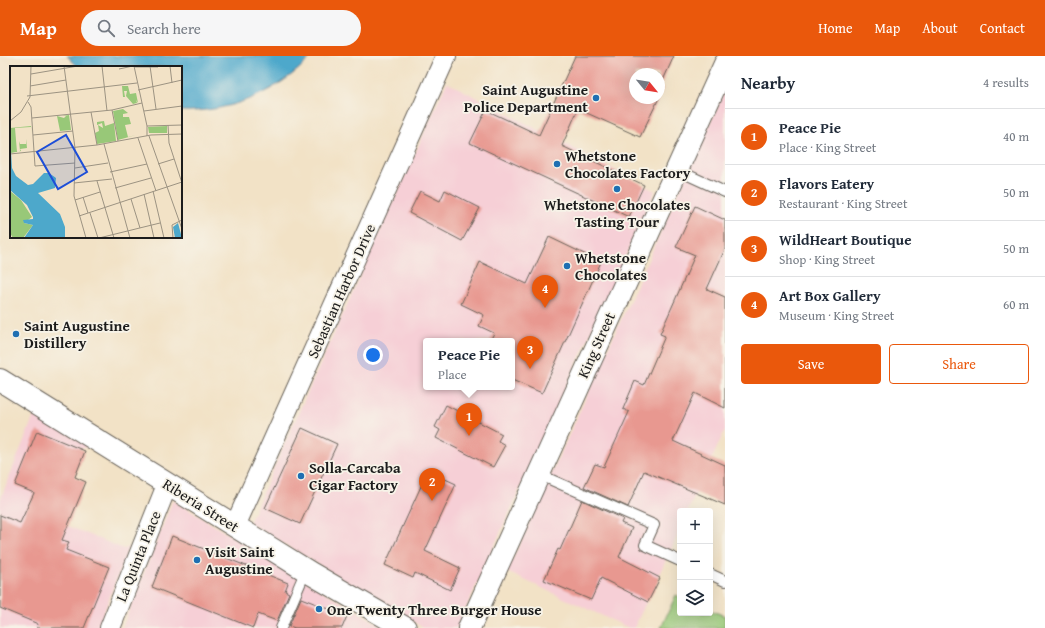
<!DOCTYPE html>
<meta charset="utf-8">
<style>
:root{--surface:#fff;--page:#f6f6f7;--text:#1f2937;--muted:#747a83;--line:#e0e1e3;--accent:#ea580c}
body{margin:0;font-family:"Gentium Book Plus",serif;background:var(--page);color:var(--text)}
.controls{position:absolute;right:12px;bottom:12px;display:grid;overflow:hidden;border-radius:4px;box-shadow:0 4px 16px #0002}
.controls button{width:36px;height:36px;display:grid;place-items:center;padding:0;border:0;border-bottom:1px solid var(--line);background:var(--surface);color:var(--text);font:20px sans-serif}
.compass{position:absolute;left:629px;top:12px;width:36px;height:36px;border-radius:50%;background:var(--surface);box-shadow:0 4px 16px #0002;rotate:120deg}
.you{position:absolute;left:373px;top:299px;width:14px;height:14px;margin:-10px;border:3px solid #fff;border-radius:50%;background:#1a73e8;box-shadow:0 0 0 6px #1a73e833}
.badge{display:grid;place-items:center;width:26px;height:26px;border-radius:50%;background:var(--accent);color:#fff;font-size:13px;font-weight:700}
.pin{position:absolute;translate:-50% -33px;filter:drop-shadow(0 1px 2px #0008)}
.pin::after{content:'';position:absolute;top:21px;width:14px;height:12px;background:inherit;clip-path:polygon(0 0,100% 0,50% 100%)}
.popup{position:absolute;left:423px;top:282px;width:92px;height:52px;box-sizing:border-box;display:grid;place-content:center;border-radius:4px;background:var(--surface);filter:drop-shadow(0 1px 3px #0005);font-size:13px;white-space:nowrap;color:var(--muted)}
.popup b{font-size:15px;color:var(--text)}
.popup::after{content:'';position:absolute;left:50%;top:100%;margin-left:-8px;border:8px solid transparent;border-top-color:var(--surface)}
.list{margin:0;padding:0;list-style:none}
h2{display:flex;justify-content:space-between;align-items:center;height:52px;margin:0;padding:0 16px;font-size:17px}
h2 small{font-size:13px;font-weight:400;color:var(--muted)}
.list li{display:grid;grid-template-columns:26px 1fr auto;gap:12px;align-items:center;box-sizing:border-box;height:56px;padding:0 16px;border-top:1px solid var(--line)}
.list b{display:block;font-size:15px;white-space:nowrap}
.list p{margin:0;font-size:13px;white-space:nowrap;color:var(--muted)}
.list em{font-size:13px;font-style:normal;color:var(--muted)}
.actions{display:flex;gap:8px;padding:12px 16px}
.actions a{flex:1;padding:9px 0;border:1px solid var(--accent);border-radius:4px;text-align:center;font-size:14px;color:var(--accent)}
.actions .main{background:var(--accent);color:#fff}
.icon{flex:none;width:22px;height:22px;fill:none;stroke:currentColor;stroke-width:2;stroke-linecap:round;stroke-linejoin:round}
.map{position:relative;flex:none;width:725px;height:572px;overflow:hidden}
header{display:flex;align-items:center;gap:24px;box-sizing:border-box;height:56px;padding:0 20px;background:var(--accent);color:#fff}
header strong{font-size:19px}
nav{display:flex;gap:22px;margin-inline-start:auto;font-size:14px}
.search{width:280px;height:36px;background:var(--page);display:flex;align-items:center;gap:10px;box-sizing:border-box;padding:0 14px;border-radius:22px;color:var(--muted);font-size:15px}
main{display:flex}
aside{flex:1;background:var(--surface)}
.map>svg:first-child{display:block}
</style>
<header>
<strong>Map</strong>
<div class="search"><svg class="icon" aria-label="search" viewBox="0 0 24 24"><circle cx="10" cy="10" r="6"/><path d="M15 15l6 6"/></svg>Search here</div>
<nav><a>Home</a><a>Map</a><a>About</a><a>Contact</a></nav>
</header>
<main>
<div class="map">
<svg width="725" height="572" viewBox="0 0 725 572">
<rect width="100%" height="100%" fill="#f7f3e8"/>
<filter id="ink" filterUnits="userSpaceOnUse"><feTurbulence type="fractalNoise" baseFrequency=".025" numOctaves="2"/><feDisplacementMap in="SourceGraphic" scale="8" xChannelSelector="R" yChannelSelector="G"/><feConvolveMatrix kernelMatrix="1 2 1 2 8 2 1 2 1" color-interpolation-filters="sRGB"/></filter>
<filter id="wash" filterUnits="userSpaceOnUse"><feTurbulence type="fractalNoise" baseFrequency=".012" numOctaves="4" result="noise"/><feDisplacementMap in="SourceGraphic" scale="16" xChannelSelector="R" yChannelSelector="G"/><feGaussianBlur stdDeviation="0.9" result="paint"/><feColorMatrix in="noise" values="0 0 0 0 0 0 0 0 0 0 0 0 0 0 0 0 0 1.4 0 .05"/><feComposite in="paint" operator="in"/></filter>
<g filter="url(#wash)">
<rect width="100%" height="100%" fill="#f2e2c6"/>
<g fill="#f6cfd6" fill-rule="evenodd">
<path d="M 447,26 L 655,135 L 457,572 L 424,572 L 249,467 ZM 426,285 L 512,285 L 512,331 L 426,331 Z"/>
<polygon points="725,34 725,374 688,455 680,455 680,474 634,572 629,572 507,516"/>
<polygon points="35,357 90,391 75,393 62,457 68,470 124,493 129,491 98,572 0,572 0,444"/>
<polygon points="173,444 221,474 385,572 122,572"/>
</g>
<polygon fill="#98c878" stroke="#5a724a" points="676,539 680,541 680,557 710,557 710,554 725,560 725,572 661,572"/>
<path fill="#4da8cb" stroke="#346274" d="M 67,0 L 312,0 C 279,36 230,57 181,55 L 181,11 L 78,11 Z"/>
<g id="blocks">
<g fill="#e89890">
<polygon points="575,0 674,0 660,31 663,32 659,41 659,18 635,18 635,42 659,42 640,81 578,53 562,90 644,129 629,161 470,87 486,54 539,79"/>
<polygon points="445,134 480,152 462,185 409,157 420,135 440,145"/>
<polygon points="695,150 725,164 725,193 707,233 725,241 725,352 695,337 673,385 725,409 725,449 644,415 628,451 584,431 595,408 604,411 629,356 623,353 635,325 644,329 665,280 660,278 695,199 676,191"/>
<polygon points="549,181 601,206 542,337 512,324 512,285 490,285 494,277 479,270 484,259 461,248 480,206 527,228"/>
<polygon points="446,349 502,378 498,385 505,389 493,411 436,382 440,374 435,371"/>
<polygon points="302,372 337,388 300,468 265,452"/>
<polygon points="37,375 85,395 75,421 86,426 62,484 69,486 66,494 109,511 84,572 37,572 38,568 0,552 0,459 20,467 34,437 15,429"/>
<polygon points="428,415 456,428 425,495 460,512 450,534 415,517 413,522 385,509"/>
<polygon points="582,444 623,463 621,467 632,472 619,501 660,522 648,546 601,522 591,544 544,524 558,493 560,494"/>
<polygon points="172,480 288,527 285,535 289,537 277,565 258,558 253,572 152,531"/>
<polygon points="301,542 347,560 342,572 295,572 289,570"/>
</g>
</g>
</g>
<g filter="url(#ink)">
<use href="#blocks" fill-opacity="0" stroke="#676158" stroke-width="1"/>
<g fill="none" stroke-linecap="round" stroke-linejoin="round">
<defs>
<g id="lane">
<polyline points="677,114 725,136"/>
<polyline points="538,418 654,469 645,489 680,505"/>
<polyline points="710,518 725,525"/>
<polyline points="281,572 306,514"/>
</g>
<g id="street">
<polyline points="235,470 446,0"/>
<polyline points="110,572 167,429"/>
</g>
<polyline id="secondary" points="0,324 312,518 405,572"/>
<polyline id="primary" points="469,572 725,8"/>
</defs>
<use href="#lane" stroke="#676158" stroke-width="12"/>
<use href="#street" stroke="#676158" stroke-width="22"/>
<use href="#secondary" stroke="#676158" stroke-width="24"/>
<use href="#primary" stroke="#676158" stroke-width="24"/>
<use href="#lane" stroke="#fff" stroke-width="10"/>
<use href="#street" stroke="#fff" stroke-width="20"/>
<use href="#secondary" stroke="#fff" stroke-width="22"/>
<use href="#primary" stroke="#fff" stroke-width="22"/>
</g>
</g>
<g fill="#1f6fb2" stroke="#f7f3e8" stroke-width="1.5">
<circle cx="596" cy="42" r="4"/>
<circle cx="557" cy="108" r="4"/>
<circle cx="617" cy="133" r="4"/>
<circle cx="567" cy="210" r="4"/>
<circle cx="16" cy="278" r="4"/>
<circle cx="301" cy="420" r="4"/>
<circle cx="197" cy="504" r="4"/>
<circle cx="319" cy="553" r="4"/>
</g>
<g text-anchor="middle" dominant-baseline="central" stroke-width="3.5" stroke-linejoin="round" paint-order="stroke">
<g font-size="15" font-weight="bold" fill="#1c1c1c" stroke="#f7f3e8" text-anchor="start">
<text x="588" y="33" text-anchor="end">Saint Augustine<tspan x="588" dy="17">Police Department</tspan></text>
<text x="565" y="99">Whetstone<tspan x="565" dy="17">Chocolates Factory</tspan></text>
<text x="617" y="148" text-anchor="middle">Whetstone Chocolates<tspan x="617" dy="17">Tasting Tour</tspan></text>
<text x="575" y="201">Whetstone<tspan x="575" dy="17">Chocolates</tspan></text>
<text x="24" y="269">Saint Augustine<tspan x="24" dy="17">Distillery</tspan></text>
<text x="309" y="411">Solla-Carcaba<tspan x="309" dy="17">Cigar Factory</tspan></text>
<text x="205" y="495">Visit Saint<tspan x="205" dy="17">Augustine</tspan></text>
<text x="327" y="553">One Twenty Three Burger House</text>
</g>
<g font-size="15" fill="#1c1c1c" stroke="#f7f3e8">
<text transform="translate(341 235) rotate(-66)">Sebastian Harbor Drive</text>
<text transform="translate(596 289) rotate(-66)">King Street</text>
<text transform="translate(201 449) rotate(32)">Riberia Street</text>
<text transform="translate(138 500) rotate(-68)">La Quinta Place</text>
</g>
</g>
<g transform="translate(10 10)">
<rect width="172" height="172" fill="#f2e2c6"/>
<path d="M 112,20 L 118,20 L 120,28 L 126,27 L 128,37 L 126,34 L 127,37 L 123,38 L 116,30 L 117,25 L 114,25 L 115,31 L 113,31 ZM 113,43 L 118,47 L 113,48 L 113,51 L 119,51 L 121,58 L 115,59 L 118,71 L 126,69 L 108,74 L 103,45 ZM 59,49 L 61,64 L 50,65 L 47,50 L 54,52 L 56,50 L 52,50 ZM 94,55 L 95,60 L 104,57 L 106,75 L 87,78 L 85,67 L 89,65 L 88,59 L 93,62 L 92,57 L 87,59 L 87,56 ZM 21,60 L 22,68 L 21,61 L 5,62 L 7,86 L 10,85 L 9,75 L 10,78 L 16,78 L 16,73 L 17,82 L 10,83 L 11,85 L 1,87 L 0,62 ZM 157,60 L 157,67 L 139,67 L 138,61 ZM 0,125 L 11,134 L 22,151 L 14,157 L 23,159 L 13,172 L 3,172 L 0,167 Z" fill="#98c878"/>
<path d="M 0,68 L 2,102 L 6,110 L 18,119 L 23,118 L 34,107 L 39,107 L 46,112 L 45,122 L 28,127 L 50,148 L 55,161 L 55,172 L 14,172 L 23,159 L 14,157 L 13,154 L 23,153 L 23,151 L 17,139 L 0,124 ZM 168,157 L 172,172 L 165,172 L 163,161 Z" fill="#4da8cb"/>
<path fill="none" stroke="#9c9382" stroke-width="1" d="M 54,0 L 65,82 L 64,130 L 76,172M 92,0 L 97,45M 124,0 L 137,60M 140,0 L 146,43M 160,0 L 162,17M 124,1 L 148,1M 109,3 L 123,0M 21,8 L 68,0M 20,20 L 56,14M 128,24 L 172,14M 17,30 L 127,17M 18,36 L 21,41 L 25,100 L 65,97M 102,44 L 108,75M 134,45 L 172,40M 81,46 L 87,79M 22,52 L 102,44 L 132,37M 0,55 L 11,46 L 20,31 L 21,0M 158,59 L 159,77 L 172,117M 23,69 L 63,65M 137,70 L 137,60 L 172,59M 139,70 L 172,163M 128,72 L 146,125M 94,78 L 120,172M 0,88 L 87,79 L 141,69 L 172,68M 148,98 L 164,93M 65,102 L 98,97M 100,106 L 137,98M 87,115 L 104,172M 64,117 L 102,113M 105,122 L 141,112M 143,125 L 154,172M 134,128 L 144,172M 73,131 L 78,147M 121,133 L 130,162M 65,134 L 90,126M 80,147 L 88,172M 69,150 L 172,116M 89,172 L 150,157M 163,172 L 162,159 L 172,154"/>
<path fill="#1d4ed8" fill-opacity="0.15" stroke="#1d4ed8" stroke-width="2" d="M 56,69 L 77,106 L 48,123 L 27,86 Z"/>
<rect width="172" height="172" fill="none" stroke="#1c1c1c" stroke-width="2"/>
</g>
</svg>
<div class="controls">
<button>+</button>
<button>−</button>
<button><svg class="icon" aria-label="layers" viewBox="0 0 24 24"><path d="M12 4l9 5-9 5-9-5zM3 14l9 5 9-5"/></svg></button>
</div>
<svg class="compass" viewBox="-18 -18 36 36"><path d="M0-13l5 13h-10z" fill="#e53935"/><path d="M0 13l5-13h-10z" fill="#747a83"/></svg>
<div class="you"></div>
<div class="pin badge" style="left:469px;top:380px">1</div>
<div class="popup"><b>Peace Pie</b>Place</div>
<div class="pin badge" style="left:432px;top:445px">2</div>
<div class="pin badge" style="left:530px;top:313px">3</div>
<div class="pin badge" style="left:545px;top:252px">4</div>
</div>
<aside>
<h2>Nearby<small>4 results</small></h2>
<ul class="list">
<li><span class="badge">1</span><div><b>Peace Pie</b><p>Place · King Street</p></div><em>40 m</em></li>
<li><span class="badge">2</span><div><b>Flavors Eatery</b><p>Restaurant · King Street</p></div><em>50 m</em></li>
<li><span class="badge">3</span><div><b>WildHeart Boutique</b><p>Shop · King Street</p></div><em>50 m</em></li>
<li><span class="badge">4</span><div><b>Art Box Gallery</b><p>Museum · King Street</p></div><em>60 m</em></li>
</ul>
<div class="actions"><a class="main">Save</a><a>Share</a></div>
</aside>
</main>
